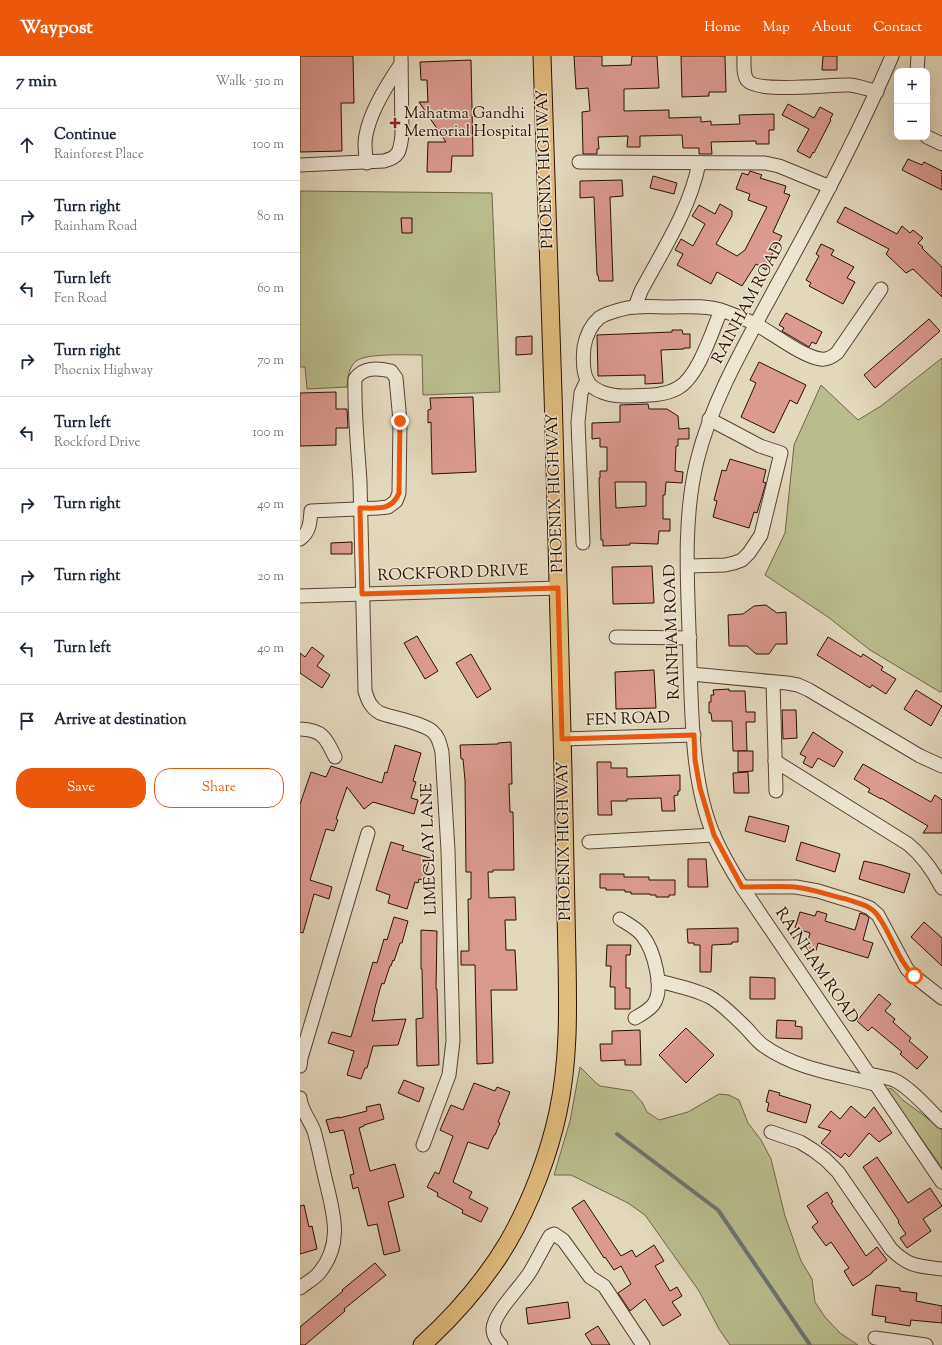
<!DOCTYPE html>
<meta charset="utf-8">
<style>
:root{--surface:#fff;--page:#f2f2f3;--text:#1f2937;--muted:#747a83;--line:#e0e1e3;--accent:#ea580c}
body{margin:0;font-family:"Sorts Mill Goudy",serif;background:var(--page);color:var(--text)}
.controls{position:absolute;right:12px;top:12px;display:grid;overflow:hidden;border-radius:8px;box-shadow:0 4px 16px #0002}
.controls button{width:36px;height:36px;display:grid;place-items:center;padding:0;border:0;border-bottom:1px solid var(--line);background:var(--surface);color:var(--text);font:20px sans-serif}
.stop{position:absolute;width:12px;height:12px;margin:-9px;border:3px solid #ea580c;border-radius:50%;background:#fff}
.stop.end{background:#ea580c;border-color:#fff;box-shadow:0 1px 4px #0008}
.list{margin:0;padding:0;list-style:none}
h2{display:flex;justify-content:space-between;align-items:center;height:52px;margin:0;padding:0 16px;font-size:17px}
h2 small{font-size:13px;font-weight:400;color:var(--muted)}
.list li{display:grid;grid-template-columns:26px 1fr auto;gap:12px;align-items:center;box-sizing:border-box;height:72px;padding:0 16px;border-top:1px solid var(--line)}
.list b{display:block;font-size:15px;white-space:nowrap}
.list p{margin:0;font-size:13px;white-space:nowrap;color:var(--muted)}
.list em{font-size:13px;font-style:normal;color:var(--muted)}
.actions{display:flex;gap:8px;padding:12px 16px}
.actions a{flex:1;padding:9px 0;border:1px solid var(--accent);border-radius:16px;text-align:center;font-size:14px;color:var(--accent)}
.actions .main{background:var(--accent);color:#fff}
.icon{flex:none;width:22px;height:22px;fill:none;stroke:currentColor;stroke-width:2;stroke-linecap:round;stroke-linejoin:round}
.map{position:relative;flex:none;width:642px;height:1289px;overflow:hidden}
header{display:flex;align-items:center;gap:24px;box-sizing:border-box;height:56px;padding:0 20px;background:var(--accent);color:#fff}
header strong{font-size:19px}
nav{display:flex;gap:22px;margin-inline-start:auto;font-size:14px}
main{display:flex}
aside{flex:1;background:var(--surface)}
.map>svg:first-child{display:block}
</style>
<header>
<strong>Waypost</strong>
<nav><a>Home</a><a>Map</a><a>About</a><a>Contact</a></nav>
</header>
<main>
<aside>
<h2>7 min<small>Walk · 510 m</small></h2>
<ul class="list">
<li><svg class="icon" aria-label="ahead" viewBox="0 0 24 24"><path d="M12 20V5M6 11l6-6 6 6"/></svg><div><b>Continue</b><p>Rainforest Place</p></div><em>100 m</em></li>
<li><svg class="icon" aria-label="right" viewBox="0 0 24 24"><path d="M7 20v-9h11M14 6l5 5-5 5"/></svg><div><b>Turn right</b><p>Rainham Road</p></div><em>80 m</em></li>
<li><svg class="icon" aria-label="left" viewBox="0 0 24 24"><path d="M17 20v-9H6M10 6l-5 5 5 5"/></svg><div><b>Turn left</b><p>Fen Road</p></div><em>60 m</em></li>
<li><svg class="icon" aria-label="right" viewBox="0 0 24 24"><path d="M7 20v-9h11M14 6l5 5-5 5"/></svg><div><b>Turn right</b><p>Phoenix Highway</p></div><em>70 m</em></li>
<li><svg class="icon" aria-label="left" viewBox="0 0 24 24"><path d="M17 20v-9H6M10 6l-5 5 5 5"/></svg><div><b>Turn left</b><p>Rockford Drive</p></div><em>100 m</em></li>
<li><svg class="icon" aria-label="right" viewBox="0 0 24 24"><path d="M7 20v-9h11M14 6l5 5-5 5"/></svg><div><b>Turn right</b></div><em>40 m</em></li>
<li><svg class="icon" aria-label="right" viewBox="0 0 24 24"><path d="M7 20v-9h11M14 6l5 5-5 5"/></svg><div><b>Turn right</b></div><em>20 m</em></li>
<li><svg class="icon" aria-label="left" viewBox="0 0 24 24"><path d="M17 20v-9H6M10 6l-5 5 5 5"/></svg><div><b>Turn left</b></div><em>40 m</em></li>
<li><svg class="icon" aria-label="arrive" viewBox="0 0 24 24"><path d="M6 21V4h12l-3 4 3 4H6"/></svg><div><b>Arrive at destination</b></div></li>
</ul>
<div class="actions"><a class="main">Save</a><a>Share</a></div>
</aside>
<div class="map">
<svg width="642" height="1289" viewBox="0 0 642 1289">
<rect width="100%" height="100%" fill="#e2d8bb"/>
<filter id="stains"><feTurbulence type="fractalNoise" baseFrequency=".005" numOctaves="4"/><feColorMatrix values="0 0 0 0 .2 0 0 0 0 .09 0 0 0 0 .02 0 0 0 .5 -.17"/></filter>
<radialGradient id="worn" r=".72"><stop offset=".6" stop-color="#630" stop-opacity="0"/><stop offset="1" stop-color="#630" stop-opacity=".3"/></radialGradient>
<g fill="#b9bd8c" stroke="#726646">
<path d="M 0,135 L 192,137 L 200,336 L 123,339 L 122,299 C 107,299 67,297 56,305 C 48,312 48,322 47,331 L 7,333 L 5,311 L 0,311 Z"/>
<polygon points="642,302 642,635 640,636 570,594 528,561 465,519 485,477 494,389 521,329 558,364 581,350"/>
<polygon points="280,1011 296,1027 300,1030 332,1035 342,1046 347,1056 359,1064 388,1056 419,1038 429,1039 439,1044 448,1067 461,1084 471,1103 485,1160 501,1205 512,1223 515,1246 525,1261 540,1277 558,1289 430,1289 419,1273 399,1235 345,1159 328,1147 271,1119 254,1119 270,1065"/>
<path d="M 590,1032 C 596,1035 599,1041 604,1045 C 617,1054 630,1064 642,1074 L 642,1112 L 587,1034 Z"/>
</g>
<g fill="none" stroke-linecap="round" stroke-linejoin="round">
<polyline stroke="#6a756e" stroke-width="4" points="317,1078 418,1154 510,1289"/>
</g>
<g fill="#db9a8e" stroke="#2a1001" fill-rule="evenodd">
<polygon points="0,0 53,0 54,47 41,47 42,95 0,96"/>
<polygon points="274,0 302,0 302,10 331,9 332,0 357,0 359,32 324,33 324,55 369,54 369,62 401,61 401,66 411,65 411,69 440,68 439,59 474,58 474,74 469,74 469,88 456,88 456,85 411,86 412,98 399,98 399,92 383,92 382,79 340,80 340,91 327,91 328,80 298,81 299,93 297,93 297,98 283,98 282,56 290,55 288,32 276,33"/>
<polygon points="381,0 425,0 426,36 409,36 409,40 382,41"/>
<polygon points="523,0 537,0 537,14 522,14"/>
<polygon points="171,4 173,100 152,100 151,116 127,116 128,86 146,86 119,46 128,46 127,24 121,24 120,6"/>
<polygon points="488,48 514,62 520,51 533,58 530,63 531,64 514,97 513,96 510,102 497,95 509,73 482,59"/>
<polygon points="608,103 622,109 624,106 642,115 642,134 602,114"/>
<polygon points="450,115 462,119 460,122 486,130 484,137 490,139 473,176 482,180 470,202 471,203 466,214 456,208 442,230 417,216 411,228 377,209 383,198 375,194 381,183 393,190 405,168 392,160 399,149 415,158 420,148 432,155 432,160 416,188 437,200 445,194 467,151 448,144 450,138 436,133 442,117 448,119"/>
<polygon points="353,120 377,127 374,138 350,132"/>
<polygon points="322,124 323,140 310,141 313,225 299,225 298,219 297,219 294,141 280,142 280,125"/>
<polygon points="545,151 597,178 602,170 610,177 613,174 623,182 618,187 623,191 622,192 626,196 642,211 642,241 613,213 606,217 586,198 589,193 537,166"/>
<polygon points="101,162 112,162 112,177 102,177"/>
<polygon points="521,188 534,194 531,199 554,211 547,222 555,226 543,248 509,230 511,227 506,224 519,200 516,198"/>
<polygon points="486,257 522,276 516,288 512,286 509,291 482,275 484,272 479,269"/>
<polygon points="629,263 640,275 575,332 564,319"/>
<polygon points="372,274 382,274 383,278 390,278 390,292 384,292 384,293 361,294 363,327 345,328 345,319 298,320 297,279 372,276"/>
<polygon points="232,280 232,298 216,299 216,281"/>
<polygon points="459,306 506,329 497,348 490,344 474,377 441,361 456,327 450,324"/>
<polygon points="36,336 36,353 47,353 48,372 36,372 36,389 0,390 0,337"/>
<polygon points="173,341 176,416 132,418 131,366 128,367 128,354 131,353 130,342"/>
<path d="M 348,348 L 349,353 L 367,353 L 378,360 L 379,373 L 389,372 L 389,383 L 378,383 L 378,390 L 376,390 L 375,415 L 383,416 L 382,427 L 366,426 L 365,439 L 363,439 L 363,463 L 370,463 L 370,475 L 359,475 L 358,488 L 330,487 L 330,489 L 303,490 L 303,484 L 301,484 L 299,422 L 300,422 L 300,415 L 307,415 L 307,391 L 300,391 L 300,382 L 292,383 L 292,367 L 320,366 L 320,349 ZM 315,426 L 346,426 L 346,450 L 316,452 Z"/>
<polygon points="430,403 466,414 463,426 466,427 457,457 454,456 449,472 413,461 417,445 414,444 422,414 426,415"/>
<polygon points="52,486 52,498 31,498 31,487"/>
<polygon points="352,510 354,547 313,548 312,511"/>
<polygon points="466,549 477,557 486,556 487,588 476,588 469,598 456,598 447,590 429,590 428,559 443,558 454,550"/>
<polygon points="117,580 138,615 125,623 104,587"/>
<polygon points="528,581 561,601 563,598 583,611 581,614 596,623 586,638 572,629 570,632 517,599"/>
<polygon points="12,591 24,600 17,610 30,619 22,632 0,617 0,597 5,601"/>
<polygon points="171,598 191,633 177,642 156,607"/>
<polygon points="354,614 356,652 316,653 315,616"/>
<polygon points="429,633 429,635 445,635 446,656 455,656 455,666 446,666 447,695 433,695 432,665 412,665 411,657 409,657 409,646 411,646 411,639 414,639 413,634"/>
<polygon points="616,634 642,650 631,670 604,653"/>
<polygon points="482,654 496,654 497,682 483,683"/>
<polygon points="513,676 543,696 534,711 518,702 512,712 503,707 506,701 500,698"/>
<polygon points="211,686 212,728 209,728 210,756 213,756 214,814 193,814 193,816 188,816 189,842 215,841 216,864 205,864 206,894 215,894 217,934 191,934 193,1007 177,1008 175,909 161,909 161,895 169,895 168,843 171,843 171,816 166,816 165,724 163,703 161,703 160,689 198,688 198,687"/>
<polygon points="95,689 121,697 113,725 116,726 111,742 118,744 114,758 73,746 64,753 47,731 36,763 38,764 34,775 26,773 10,824 32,831 29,843 14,838 3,877 0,876 0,748 11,716 26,721 31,710 82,727 85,716 87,717"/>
<polygon points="438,695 453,695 453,715 438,716"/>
<polygon points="297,706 311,706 311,712 327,712 327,721 380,719 380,735 378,735 378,739 374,740 375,755 362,755 361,742 327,743 327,745 311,745 312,759 298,759"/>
<polygon points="563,708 631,746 635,739 642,744 642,777 623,777 628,770 581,742 581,743 568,736 570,733 554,723"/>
<polygon points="448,716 449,737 434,737 433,717"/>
<polygon points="449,760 489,770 485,786 445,775"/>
<polygon points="91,786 104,790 102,794 130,802 124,824 119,823 118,827 115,826 107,853 88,847 90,839 76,834"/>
<polygon points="501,786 540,798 535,816 496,804"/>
<polygon points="388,803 406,803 408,831 388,831"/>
<polygon points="564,805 582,809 610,818 604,837 559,823"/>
<polygon points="300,818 324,818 324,821 349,821 349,824 375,824 375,839 369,839 369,841 356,841 356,839 350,839 350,838 331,838 331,836 325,836 325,834 306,834 306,832 300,832"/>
<polygon points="517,855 527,858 525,865 555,874 560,857 566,859 569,862 563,884 573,887 568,902 518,887 516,895 506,892 510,877 495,872 500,856 515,860"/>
<polygon points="94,861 108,865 102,887 100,887 94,905 93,904 91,910 90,910 84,928 82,927 80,933 74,955 75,955 72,965 106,963 98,989 73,990 67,1012 65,1012 61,1023 47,1019 54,995 28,987 32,976 51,981 73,906 77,907 84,883 87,884"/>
<polygon points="624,866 642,882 642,910 611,881"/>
<polygon points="438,872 438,886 432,886 432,888 412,889 411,916 400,916 400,889 394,889 394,887 388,887 387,873"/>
<polygon points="121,874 137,875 136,933 137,933 139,1009 117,1010 116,963 123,962 122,913 121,913"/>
<polygon points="307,889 331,889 330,899 326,899 326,932 330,932 330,953 315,953 315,931 310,931 311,910 306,910"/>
<polygon points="450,921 475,922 475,943 450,943"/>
<polygon points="579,938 591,948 585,955 595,963 593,966 611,982 609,985 628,1001 617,1013 600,998 602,996 572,971 568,975 557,965"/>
<polygon points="477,964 496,965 495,970 502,971 502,983 476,982"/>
<polygon points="386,972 414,999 386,1027 359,999"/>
<polygon points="340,974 341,1009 325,1009 325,1004 301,1005 300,988 312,988 312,975"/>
<polygon points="104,1024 124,1032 119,1046 98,1037"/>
<polygon points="174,1027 195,1035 197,1031 210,1036 198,1066 200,1067 195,1079 194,1079 188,1093 168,1086 153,1126 172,1136 169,1142 188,1152 181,1166 162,1157 163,1154 137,1140 138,1137 127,1131 135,1116 139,1118 153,1080 140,1074 151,1049 163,1054"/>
<polygon points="469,1034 480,1037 479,1039 511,1049 506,1067 467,1055 469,1047 466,1046"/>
<polygon points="80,1048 84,1063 64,1069 64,1070 59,1072 70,1115 95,1108 104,1141 88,1146 100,1195 84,1199 77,1168 68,1170 58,1131 53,1133 50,1119 54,1118 44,1075 43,1074 30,1077 26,1064 39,1061 39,1062 67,1055 66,1051"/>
<polygon points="551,1050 565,1062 574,1051 592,1077 579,1086 569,1077 549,1101 545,1097 541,1102 521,1087 531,1075 518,1071 531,1055 540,1063"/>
<polygon points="577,1101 608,1147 630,1132 642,1150 623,1163 631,1175 607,1192 600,1182 606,1178 598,1166 599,1165 563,1111"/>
<polygon points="527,1136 533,1146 531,1147 566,1200 577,1191 587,1204 572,1216 572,1217 553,1230 544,1215 549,1212 531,1186 526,1190 512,1171 518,1166 507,1150"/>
<polygon points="284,1144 321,1200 332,1194 336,1201 354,1189 364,1205 355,1210 370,1235 377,1231 382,1240 372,1246 381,1259 363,1270 345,1243 330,1255 318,1237 331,1228 321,1210 314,1214 305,1201 304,1202 272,1152"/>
<polygon points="4,1149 9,1171 12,1170 17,1193 0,1198 0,1150"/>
<polygon points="75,1207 86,1219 44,1253 45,1255 5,1289 0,1289 0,1271 43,1235 42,1234"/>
<polygon points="576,1229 600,1232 600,1235 617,1237 616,1245 642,1250 642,1267 611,1264 610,1270 585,1266 586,1261 572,1259"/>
<polygon points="268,1246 270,1262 228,1268 226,1252"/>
<polygon points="298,1270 303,1278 310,1289 292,1289 285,1278"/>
</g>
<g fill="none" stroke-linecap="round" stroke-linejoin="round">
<defs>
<g id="minor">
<path d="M 444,0 C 444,8 443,18 447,24 C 457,38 532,28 550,29 C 559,30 568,33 577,36"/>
<path d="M 592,0 C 559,78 519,153 478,227 C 448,283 412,343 397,405 C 381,470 389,543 390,609 C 392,665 392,728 414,780 C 422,798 432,815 442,831 L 642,1126"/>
<polyline points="617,15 618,0"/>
<polyline points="627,81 642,88"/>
<polyline points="279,106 465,107 479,110 530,131"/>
<path d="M 67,107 C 65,97 64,88 66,79 C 70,56 88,27 101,8"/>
<path d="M 0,109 L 84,105 C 100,101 100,94 102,79 L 101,0"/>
<path d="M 335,251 L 341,235 C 363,194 390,153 399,107"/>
<path d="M 421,254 C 412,276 398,321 378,332 C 362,341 341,339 324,340 C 311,340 293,336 287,324 C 282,314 283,301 284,291 C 286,280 290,270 299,262 C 306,257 327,251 336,251 C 347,250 358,251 369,251 C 386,251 404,249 421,254 C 432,258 446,263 457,269 C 474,278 503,301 521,303 C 527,304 532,301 537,297 L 581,233"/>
<path d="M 0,483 C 10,476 10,466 11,455 L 78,452 L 88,451 L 96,445 L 99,437 L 100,365 L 96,322 L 91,315 C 77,312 63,311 55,323 C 54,357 58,392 60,426 C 62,496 63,565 65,635 C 68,645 71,652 80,657 C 93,662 124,667 133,676 C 139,681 140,689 142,696 L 148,794 L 153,985 L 149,1019 L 123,1089"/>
<polyline points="283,487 278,366 281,337 287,324"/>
<polyline points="388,510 425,509 434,507 442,504 449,497 461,479 481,397 460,390 409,363"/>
<polyline points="0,540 258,532"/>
<polyline points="316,581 390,582"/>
<polyline points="391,618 487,627 498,629 509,634 620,700 642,710"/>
<polyline points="473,626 476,735"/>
<path d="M 0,673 C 23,674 26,682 35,701"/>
<polyline points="262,683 394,679"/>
<path d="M 475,705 L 608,788 C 623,800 633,815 642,832"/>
<polyline points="289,786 414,779"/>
<polyline points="442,831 496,831 518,835 560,848 570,852 578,859 607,913 614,920 642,942"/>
<path d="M 320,863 C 328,868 336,872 342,879 C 354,894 365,934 353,949 C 348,955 342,958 335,962"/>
<path d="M 358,925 C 375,929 394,933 410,941 C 422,948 433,959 443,969 C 450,975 456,985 464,990 C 496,1013 538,1018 575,1028"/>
<polyline points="0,1010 1,1002 68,777"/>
<path d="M 569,1018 C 577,1020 586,1021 594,1024 C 610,1031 629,1054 642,1066"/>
<path d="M 0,1042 C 1,1054 10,1064 14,1075 C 19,1092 22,1110 26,1126 C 34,1159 43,1188 19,1217 C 14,1223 6,1227 0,1232"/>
<path d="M 471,1076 L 500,1086 L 513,1094 L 525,1103 L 538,1116 L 591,1193 C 609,1211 618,1210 642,1213"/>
<polyline points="575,1282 626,1289"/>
<path d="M 201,1289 C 197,1285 193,1279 193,1273 C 194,1256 221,1231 230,1216 C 237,1204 243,1192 250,1180 L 254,1178 L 263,1184 L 290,1221 L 304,1230 L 343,1289"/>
</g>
<path id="major" d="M 122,1289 C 154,1260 186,1223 208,1186 C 230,1148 249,1099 258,1056 C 269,1005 268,954 267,903 C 266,840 264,778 263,715 C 258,477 250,238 242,0"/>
</defs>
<use href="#minor" stroke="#584230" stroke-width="15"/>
<use href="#major" stroke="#2a1001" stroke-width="19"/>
<use href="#minor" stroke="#ece6d3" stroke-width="13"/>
<use href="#major" stroke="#e1bc7e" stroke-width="17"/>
</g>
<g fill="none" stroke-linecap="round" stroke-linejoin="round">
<path stroke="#ea580c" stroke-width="5" d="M 100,365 L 99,437 C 92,455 77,452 60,452 L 62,538 L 258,532 L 262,683 L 394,679 L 395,704 L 400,732 L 414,779 L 442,831 C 460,831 477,830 495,831 C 512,833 529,839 546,843 C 557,847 571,849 578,860 C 592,879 597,903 614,920"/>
</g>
<path fill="#8f2418" stroke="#ece6d3" stroke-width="1.5" d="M93 61h4v4h4v4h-4v4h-4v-4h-4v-4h4z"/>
<g text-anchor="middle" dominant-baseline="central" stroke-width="3" stroke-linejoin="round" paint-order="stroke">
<g font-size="16" fill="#2a1001" stroke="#ece6d3" text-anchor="start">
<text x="104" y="58">Mahatma Gandhi<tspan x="104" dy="18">Memorial Hospital</tspan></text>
</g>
<g font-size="16" fill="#2a1001" stroke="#ece6d3">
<text transform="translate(246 113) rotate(-92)">PHOENIX HIGHWAY</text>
<text transform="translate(449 247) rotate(-62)">RAINHAM ROAD</text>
<text transform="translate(256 437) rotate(-92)">PHOENIX HIGHWAY</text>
<text transform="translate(153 518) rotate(-2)">ROCKFORD DRIVE</text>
<text transform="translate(373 576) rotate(-92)">RAINHAM ROAD</text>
<text transform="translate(328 664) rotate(-2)">FEN ROAD</text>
<text transform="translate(265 785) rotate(-91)">PHOENIX HIGHWAY</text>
<text transform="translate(130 793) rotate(-92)">LIMECLAY LANE</text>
<text transform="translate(516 910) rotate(56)">RAINHAM ROAD</text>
</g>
</g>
<rect width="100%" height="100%" filter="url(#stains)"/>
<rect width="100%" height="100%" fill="url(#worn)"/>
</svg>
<div class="controls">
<button>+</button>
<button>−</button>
</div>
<div class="stop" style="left:614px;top:920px"></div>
<div class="stop end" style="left:100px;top:365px"></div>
</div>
</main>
